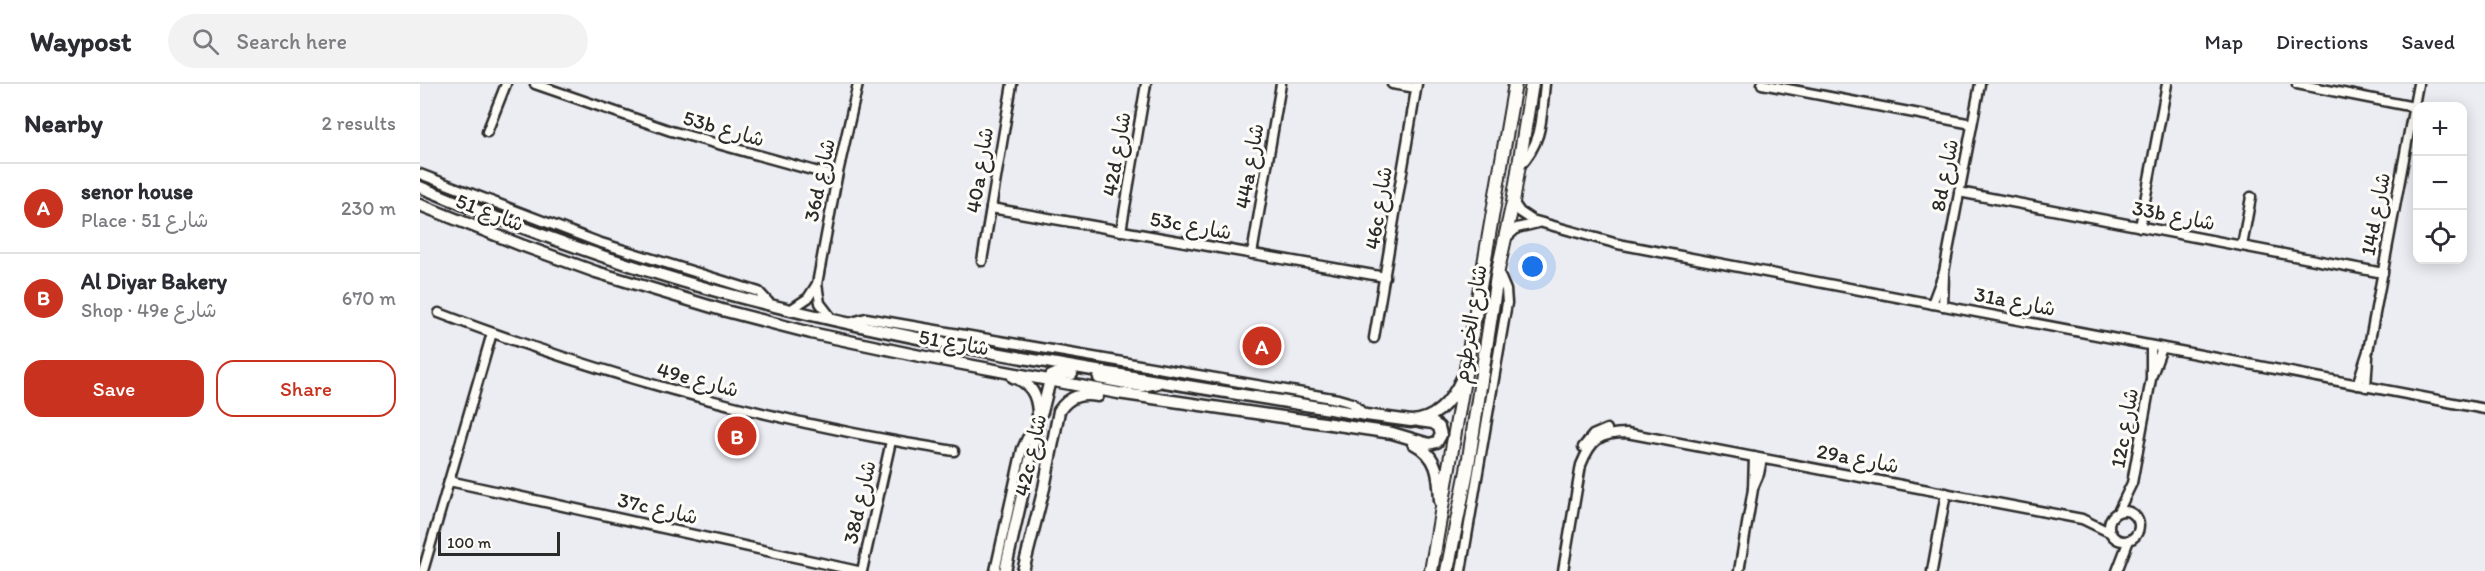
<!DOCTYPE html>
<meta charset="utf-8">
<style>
:root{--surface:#fff;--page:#f2f2f3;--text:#2b2b33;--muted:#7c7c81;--line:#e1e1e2;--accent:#c8321e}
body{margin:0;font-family:Itim,"Playpen Sans Arabic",sans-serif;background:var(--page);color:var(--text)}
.controls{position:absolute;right:18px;top:18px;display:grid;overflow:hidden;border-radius:12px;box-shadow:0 3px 15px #0003}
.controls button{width:54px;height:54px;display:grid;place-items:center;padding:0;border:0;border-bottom:2px solid var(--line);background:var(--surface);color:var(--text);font:30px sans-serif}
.scale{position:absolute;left:18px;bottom:15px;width:122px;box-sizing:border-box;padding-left:6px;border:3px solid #2b2b2b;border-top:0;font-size:16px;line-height:21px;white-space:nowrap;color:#2b2b2b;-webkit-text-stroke:4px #fdfcf7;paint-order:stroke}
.you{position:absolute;left:1113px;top:183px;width:21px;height:21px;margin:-15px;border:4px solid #fff;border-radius:50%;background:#1a73e8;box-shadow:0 0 0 9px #1a73e833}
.badge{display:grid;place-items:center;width:39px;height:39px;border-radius:50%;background:var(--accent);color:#fff;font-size:20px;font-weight:700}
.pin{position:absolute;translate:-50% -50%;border:3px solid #fff;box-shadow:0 2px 6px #0006}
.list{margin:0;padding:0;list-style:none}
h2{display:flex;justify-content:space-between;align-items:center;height:78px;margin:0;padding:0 24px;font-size:26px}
h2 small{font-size:20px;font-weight:400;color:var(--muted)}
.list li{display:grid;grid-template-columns:39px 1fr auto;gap:18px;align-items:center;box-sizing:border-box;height:90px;padding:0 24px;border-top:2px solid var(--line)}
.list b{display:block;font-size:22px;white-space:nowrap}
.list p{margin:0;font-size:20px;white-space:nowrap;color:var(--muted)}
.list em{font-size:20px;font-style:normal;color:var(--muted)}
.actions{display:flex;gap:12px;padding:18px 24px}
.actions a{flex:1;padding:14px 0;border:2px solid var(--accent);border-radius:18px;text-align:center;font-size:21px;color:var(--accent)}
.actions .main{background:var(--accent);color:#fff}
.icon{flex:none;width:33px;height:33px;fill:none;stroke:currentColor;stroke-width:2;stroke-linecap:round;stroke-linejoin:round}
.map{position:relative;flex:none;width:2065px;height:487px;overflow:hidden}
header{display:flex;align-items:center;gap:36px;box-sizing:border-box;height:84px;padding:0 30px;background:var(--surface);border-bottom:2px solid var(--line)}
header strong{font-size:28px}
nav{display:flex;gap:33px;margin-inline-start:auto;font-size:21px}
.search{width:420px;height:54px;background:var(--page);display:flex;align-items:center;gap:15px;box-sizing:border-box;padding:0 21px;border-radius:33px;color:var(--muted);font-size:22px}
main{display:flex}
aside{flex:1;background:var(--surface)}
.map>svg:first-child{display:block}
</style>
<header>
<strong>Waypost</strong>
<div class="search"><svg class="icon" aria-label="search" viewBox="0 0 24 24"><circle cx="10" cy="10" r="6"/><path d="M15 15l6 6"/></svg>Search here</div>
<nav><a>Map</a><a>Directions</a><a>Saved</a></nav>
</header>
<main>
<aside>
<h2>Nearby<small>2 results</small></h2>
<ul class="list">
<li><span class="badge">A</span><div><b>senor house</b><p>Place · شارع 51</p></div><em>230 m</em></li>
<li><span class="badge">B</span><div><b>Al Diyar Bakery</b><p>Shop · 49e شارع</p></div><em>670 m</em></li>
</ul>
<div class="actions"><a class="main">Save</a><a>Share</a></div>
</aside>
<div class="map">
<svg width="2065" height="487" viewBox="0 0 2065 487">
<rect width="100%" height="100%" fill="#ecedf3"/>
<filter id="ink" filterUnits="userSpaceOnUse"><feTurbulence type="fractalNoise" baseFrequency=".0167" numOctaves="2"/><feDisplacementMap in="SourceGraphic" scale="12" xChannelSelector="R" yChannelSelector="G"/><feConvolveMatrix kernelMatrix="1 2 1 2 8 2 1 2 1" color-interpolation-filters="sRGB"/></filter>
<g filter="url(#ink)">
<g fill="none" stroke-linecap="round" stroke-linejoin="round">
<defs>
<g id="minor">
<polyline points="115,0 251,47 417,93"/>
<polyline points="972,0 996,4"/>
<polyline points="1342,0 1552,40"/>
<polyline points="1877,0 1994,23"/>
<polyline points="67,48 86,0"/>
<path d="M 1099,83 C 1124,56 1121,34 1125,0"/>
<polyline points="0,90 178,158 339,208 351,221"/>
<polyline points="1539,108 1963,189"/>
<polyline points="1093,118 1100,128 1112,136 1198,160 2065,325"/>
<polyline points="571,124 965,193"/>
<polyline points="1720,143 1747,0"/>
<polyline points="701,147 726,0"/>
<polyline points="1086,154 1097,144 1118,139"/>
<polyline points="1822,162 1831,113"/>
<polyline points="832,170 861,0"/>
<polyline points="562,177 592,0"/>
<polyline points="1512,220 1524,188 1560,0"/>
<polyline points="1523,222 1524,191"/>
<polyline points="370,226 388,214 397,200"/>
<path d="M 19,229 C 186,293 357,339 534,367"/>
<polyline points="413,236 400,219 397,200 417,93 438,0"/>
<polyline points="429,239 446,234 918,315 932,319 945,331"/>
<polyline points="954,254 997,0"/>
<polyline points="1732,291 1742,264"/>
<polyline points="1937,301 1948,267 1998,0"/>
<polyline points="1946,303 1948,273"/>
<polyline points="1163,363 1173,351 1187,345"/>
<polyline points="29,397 438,487"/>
<polyline points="1333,404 1339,390 1342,375"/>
<circle cx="1704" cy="442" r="15"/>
<polyline points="1698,428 1712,399 1731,295 1731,262"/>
<polyline points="3,487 72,249"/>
<polyline points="442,487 471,357"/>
<polyline points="575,487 602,365 607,354 617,347"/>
<polyline points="1041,487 1087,219 1086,206 1078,187"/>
<path d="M 1143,487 L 1161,381 C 1171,356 1179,349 1207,349 L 1662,435 L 1691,449"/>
<polyline points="1319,487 1333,405 1334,373"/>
<polyline points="1512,487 1526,409"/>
<polyline points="1697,487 1709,456"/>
</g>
<g id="tertiary">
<path d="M 0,103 C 98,144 198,180 300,208 C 511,265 731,295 946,331 L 991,337 C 1017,336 1032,316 1042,294"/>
<polyline points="0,121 101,161 176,188 302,226 391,249 500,272 698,309 972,349 1009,360 1017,358 1021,351 1019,343 1013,339 999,337"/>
<polyline points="679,294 722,302 737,299"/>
<polyline points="622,328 631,292 638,289 652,290"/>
<path d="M 993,359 C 1018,372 1019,391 1020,417"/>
<path d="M 585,487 L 618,341 C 619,319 616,300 593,293"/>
<path d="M 603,487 L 624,404 L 639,327 C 649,312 661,309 678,312"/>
</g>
<g id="secondary">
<polyline points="1011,487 1095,0"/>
<polyline points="1027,487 1047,387 1078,186 1093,118 1112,0"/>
</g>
</defs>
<use href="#minor" stroke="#2b2b2b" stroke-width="13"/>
<use href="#tertiary" stroke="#2b2b2b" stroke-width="15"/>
<use href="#secondary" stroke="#2b2b2b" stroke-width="16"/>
<use href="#minor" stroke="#fdfcf7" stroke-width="8"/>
<use href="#tertiary" stroke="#fdfcf7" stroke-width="10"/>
<use href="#secondary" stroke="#fdfcf7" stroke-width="12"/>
</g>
</g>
<g text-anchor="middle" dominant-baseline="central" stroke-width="6" stroke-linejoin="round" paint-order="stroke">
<g font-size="21" fill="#2b2b2b" stroke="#fdfcf7">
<text transform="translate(304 44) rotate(16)">53b شارع</text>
<text transform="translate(696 70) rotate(-80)">42d شارع</text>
<text transform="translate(829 82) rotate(-80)">44a شارع</text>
<text transform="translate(559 86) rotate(-81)">40a شارع</text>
<text transform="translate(1524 91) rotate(-79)">8d شارع</text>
<text transform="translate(399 96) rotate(-78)">36d شارع</text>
<text transform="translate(958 124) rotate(-81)">46c شارع</text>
<text transform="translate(70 128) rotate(21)">شارع 51</text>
<text transform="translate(1955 130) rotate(-79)">14d شارع</text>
<text transform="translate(1754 131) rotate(11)">33b شارع</text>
<text transform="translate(771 141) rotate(10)">53c شارع</text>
<text transform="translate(1595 217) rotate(11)">31a شارع</text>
<text transform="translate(1050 240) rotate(-81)">شارع الخرطوم</text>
<text transform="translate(534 258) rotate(10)">شارع 51</text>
<text transform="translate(278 295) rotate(15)">49e شارع</text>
<text transform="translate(1704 344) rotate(-80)">12c شارع</text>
<text transform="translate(610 371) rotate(-77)">42c شارع</text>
<text transform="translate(1438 374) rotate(11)">29a شارع</text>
<text transform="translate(439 418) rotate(-77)">38d شارع</text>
<text transform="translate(238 424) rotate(13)">37c شارع</text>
</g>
</g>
</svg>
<div class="controls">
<button>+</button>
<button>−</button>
<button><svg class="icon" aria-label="locate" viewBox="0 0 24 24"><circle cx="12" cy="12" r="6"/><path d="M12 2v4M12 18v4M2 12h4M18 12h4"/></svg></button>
</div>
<div class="scale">100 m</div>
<div class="you"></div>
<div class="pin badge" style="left:842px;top:262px">A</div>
<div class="pin badge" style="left:317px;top:352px">B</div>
</div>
</main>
